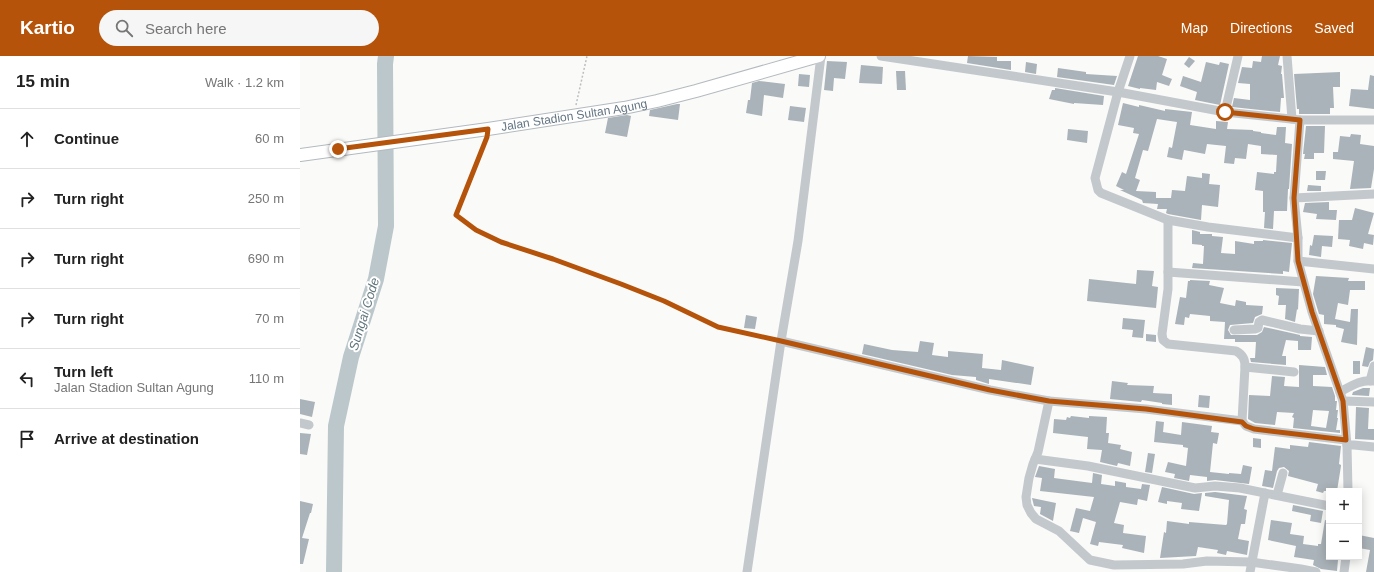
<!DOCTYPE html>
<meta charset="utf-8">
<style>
:root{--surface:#fff;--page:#f6f6f6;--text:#222;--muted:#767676;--line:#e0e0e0;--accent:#b45309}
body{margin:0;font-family:Helvetica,sans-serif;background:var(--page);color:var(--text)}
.controls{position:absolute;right:12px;bottom:12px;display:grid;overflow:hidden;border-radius:0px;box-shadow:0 2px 10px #0003}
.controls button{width:36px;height:36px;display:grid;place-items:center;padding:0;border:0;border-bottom:1px solid var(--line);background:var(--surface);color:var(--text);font:20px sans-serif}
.stop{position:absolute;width:12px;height:12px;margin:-9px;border:3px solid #b45309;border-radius:50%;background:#fff}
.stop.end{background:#b45309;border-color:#fff;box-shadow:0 1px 4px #0008}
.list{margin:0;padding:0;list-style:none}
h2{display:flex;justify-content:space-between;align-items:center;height:52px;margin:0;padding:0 16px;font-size:17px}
h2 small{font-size:13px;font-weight:400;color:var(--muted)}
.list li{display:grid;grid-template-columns:26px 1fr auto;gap:12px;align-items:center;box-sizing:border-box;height:60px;padding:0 16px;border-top:1px solid var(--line)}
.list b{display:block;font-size:15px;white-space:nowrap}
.list p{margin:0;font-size:13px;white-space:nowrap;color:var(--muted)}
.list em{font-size:13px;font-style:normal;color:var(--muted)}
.icon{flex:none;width:22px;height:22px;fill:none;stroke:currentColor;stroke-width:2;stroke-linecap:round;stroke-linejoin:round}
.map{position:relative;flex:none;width:1074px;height:516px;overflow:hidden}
header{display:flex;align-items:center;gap:24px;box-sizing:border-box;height:56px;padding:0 20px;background:var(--accent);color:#fff}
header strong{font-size:19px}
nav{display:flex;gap:22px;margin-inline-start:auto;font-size:14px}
.search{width:280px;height:36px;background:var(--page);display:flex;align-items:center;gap:10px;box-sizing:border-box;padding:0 14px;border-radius:22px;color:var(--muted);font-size:15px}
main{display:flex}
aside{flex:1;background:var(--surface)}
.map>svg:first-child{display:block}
</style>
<header>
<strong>Kartio</strong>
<div class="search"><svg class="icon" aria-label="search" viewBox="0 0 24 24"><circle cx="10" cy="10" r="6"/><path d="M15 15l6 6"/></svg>Search here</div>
<nav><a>Map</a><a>Directions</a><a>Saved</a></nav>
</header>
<main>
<aside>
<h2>15 min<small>Walk · 1.2 km</small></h2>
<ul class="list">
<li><svg class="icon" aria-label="ahead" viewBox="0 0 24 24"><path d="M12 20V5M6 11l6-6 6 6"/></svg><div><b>Continue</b></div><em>60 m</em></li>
<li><svg class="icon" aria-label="right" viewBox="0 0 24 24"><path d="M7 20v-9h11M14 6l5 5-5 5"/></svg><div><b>Turn right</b></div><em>250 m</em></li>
<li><svg class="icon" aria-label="right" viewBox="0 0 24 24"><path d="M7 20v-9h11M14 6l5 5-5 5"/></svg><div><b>Turn right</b></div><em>690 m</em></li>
<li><svg class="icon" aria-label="right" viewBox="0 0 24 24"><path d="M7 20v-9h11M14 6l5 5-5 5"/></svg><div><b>Turn right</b></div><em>70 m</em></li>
<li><svg class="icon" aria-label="left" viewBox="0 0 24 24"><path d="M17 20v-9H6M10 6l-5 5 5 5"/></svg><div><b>Turn left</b><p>Jalan Stadion Sultan Agung</p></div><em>110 m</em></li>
<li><svg class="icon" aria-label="arrive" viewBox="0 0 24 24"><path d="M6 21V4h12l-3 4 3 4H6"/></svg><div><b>Arrive at destination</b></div></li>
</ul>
</aside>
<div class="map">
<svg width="1074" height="516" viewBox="0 0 1074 516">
<rect width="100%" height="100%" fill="#fafaf8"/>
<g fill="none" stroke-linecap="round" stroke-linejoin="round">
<polyline stroke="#bbc7cb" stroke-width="16" points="34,516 36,370 51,301 76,223 86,170 85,8 86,0"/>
</g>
<g fill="#aab3b9" fill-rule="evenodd">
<polygon points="668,0 697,1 697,5 711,5 711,14 667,7"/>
<polygon points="838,0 858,0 867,3 862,19 872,23 869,30 857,26 856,34 840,32 840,33 828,30"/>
<polygon points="962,0 980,0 978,9 982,10 981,18 982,18 984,42 981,42 980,56 932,51 934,42 950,44 950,28 938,27 942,11 952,12 953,5 961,6"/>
<polygon points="889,1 895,5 889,12 884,8"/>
<polygon points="527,5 547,6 545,23 534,22 533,35 524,34"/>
<polygon points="726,6 737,8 736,18 725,16"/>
<polygon points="906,6 919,9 920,6 929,8 920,49 895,44 897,36 880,30 883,20 901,26"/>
<polygon points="561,9 583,11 582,28 559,27"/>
<polygon points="758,12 786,16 786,18 817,20 814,29 757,21"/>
<polygon points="596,15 605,15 606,34 597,34"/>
<polygon points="1040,16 1040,31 1033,31 1034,52 1030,52 1030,58 999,58 999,53 997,53 994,18"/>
<polygon points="499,18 510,19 509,31 498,30"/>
<polygon points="1070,19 1074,20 1074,53 1049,50 1051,33 1068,34"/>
<polygon points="459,25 485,28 483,42 464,39 462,60 446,57 448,44 450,44 452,27"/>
<polygon points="755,32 804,40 803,49 774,47 774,48 749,43 752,34 755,34"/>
<polygon points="823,47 839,51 839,49 865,55 865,53 892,56 890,69 916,73 916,65 928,66 927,73 953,74 953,75 961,76 961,77 976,79 977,71 986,71 985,87 992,88 989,133 988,133 987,155 974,155 973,173 964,172 965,156 963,156 963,135 955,134 957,116 974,118 974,116 976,116 977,99 961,98 961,90 948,88 946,103 935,102 934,108 924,107 926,90 907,88 905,98 884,94 882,104 867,101 869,91 872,92 877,66 857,63 848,95 843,94 835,122 840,124 836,135 856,136 856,142 871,142 872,134 885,135 887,120 902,122 902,117 910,118 909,128 920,129 918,151 902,149 901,164 868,158 866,157 867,153 857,153 858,148 843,147 842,144 820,134 824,134 816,130 822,116 826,118 839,78 833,77 834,72 818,69"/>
<polygon points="377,48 380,48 378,64 349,60 350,54"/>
<polygon points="490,50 506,52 504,66 488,64"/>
<polygon points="327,59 331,60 327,81 305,77 308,62"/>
<polygon points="1006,70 1025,70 1024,97 1014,97 1014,103 1004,103 1005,98 1003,98"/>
<polygon points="768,73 788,75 787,87 767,84"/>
<polygon points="1051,78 1061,79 1060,88 1074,90 1074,113 1071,132 1050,133 1054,105 1033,103 1033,96 1038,96 1040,80 1050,81"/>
<polygon points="1016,115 1026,115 1025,124 1016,124"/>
<polygon points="1008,129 1021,130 1021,135 1007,135"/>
<polygon points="1029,146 1029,154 1037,154 1036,164 1016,163 1017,158 1003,156 1005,147"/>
<polygon points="1055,152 1074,157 1068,178 1074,179 1073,189 1064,187 1063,193 1049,190 1050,184 1038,183 1039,164 1052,164"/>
<polygon points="892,174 900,176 900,178 912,178 912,180 923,181 921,197 935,198 935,185 954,188 954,185 963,185 963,184 992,187 989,216 983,215 983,218 892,212 893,207 903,208 904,190 902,190 902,189 892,188"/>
<polygon points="1014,179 1033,180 1032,191 1022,190 1021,201 1009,199 1010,189 1012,190"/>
<polygon points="837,214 854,215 852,230 858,231 856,252 787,245 789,223 836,228"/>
<polygon points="1016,220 1049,222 1048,225 1065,225 1065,234 1050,234 1048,249 1038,247 1035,263 1050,266 1051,253 1058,253 1057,289 1041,286 1044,273 1036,271 1036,269 1024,268 1024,259 1019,258 1013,238"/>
<polygon points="890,224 910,225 909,229 924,232 920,247 935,250 936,244 946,246 946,249 963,250 962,258 955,261 953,267 930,269 928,274 931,279 957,279 962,276 964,271 1000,279 1000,280 1012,281 1011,294 998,294 998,285 986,284 982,300 986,300 986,309 951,306 950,302 955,302 956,286 935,286 935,283 924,283 925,266 910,265 910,260 890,258 889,262 885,261 884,269 875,268 880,241 886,242 888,225 890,225"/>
<polygon points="976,232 999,233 998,254 997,253 995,266 985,263 986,249 978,249 979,240 976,239"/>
<polygon points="446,259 457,261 455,273 444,272"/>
<polygon points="823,262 845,264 843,282 832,281 833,274 822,273"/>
<polygon points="846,278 856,279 856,286 846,285"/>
<polygon points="620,285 634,287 632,299 648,301 648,295 683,298 682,312 701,314 702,304 734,311 731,329 689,323 689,328 676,324 676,321 652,319 562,298 564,288 592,294 618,296"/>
<polygon points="1066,291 1074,293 1073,304 1070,306 1068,311 1062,310"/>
<rect x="1053" y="305" width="7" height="13"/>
<path d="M 999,309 L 1025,311 L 1027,319 L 1013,319 L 1013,330 L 1032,331 L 1035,340 L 1035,345 L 1037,345 L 1036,354 L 1038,354 L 1037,362 L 1038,362 L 1036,374 L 1040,374 L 1040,377 L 993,372 L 994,362 L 992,361 L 994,357 L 977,356 L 975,369 L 955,367 L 948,363 L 949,339 L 970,340 L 972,320 L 985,321 L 984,330 L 999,331 ZM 1013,354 L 1029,355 L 1026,372 L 1011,370 Z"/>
<polygon points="812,325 828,327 827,329 854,330 853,337 872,338 872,349 862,348 862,347 842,344 841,346 810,343"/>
<polygon points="1063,332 1070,332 1069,340 1052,339 1053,336"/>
<polygon points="899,339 910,340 909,352 898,351"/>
<polygon points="0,343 15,346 12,361 0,358"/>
<polygon points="1056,351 1069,352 1068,373 1074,373 1074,384 1055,383"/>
<polygon points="771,360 789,362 789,360 807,361 806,377 809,377 808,387 821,389 820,393 832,396 830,410 818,407 817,410 800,406 802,394 787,393 788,381 753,377 754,363 766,364 767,361 770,362"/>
<polygon points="856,365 864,366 863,376 881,379 882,366 912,370 911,376 919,377 917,388 913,387 910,416 929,418 929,417 941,418 943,409 952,411 949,428 915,424 907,425 907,421 890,419 889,425 874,422 875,418 865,416 868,406 886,410 888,392 883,391 883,389 854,386"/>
<polygon points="0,377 11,378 7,399 0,398"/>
<polygon points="953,382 961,383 961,392 953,391"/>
<polygon points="1009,386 1041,390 1039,408 1041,409 1041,410 1037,435 1024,435 1023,437 1016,435 1018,428 988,420 989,415 984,411 979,412 977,415 973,432 962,430 965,414 972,415 975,391 990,393 990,389 1008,391"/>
<polygon points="848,397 855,398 852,417 845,416"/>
<polygon points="739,410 755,413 754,422 792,427 793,417 802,419 801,428 815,430 815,425 826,427 826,431 841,433 842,428 850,429 847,445 838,443 837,449 820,446 814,467 824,469 823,477 846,480 844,497 822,492 823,489 799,486 798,490 790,488 796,466 783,462 779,477 770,475 776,452 790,455 794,441 740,435 742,422 735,421"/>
<polygon points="862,431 894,438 902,437 899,455 881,453 882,447 867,445 867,448 858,446"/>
<polygon points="915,436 947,440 944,453 947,454 945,468 941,468 938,483 949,485 947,499 927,495 926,499 917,497 918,494 898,491 896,500 860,502 864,476 866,477 867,465 889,468 889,466 926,469 927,468 929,444 905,440 905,437"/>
<polygon points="732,442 756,447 753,465 740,458 741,451 734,450"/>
<polygon points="0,445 13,448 11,457 10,457 2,482 9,483 3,508 0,508"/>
<polygon points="993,449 1023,455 1021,467 1010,465 1011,459 992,455"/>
<polygon points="971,464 992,467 990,478 1004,480 1003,488 1018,490 1018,488 1021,488 1025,464 1029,465 1029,502 1038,504 1037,515 1021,513 1013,509 1014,504 994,501 996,490 968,484"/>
<polygon points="1059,479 1074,482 1074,516 1066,516 1070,494 1059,492"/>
</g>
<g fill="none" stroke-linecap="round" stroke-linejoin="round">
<defs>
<g id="secondary">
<path id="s1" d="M 0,99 L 188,73 L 324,52 L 357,45 L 396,35 L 519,0"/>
</g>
</defs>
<use href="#secondary" stroke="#b3babf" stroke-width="14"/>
<g stroke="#bbbfc2" stroke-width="1.5" stroke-dasharray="2 2" stroke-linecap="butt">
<polyline points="276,49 287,0"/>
<polyline points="186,84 156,159 176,174 201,187 253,203 321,227 364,245 417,271 473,283"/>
</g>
<g stroke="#c3c8cc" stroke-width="9">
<polyline points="521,0 498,185 481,285 690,334 749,345 738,396 733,408 729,422 726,441 727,449 731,457 736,463 759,475 790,504 814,509 883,508 907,505 951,506 1001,513 1016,516"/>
<polyline points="581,0 818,36 925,56 1000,64 1074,64"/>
<polyline points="830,0 818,36 795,122 798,134 801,137 868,164 908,171 998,182 998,205 1012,256 1043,345 1047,389 1048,435"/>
<polyline points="987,0 992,63"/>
<polyline points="925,56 938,0"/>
<polyline points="994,142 1074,138"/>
<path d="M 868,164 L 868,233 L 862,278 L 863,284 L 868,288 L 936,295 C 943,299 945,303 945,311 L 942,365"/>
<polyline points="998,182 994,142 1000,64"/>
<polyline points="998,205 1074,213"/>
<polyline points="868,216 1003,226"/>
<polyline points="934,274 955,273 958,272 959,266 962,264 1000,273 1019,275"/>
<polyline points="945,311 994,316"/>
<polyline points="1070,325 1074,310"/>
<path d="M 1040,336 C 1051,330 1061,323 1074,325"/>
<polyline points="749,345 846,353 942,365 946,370 954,373 1046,384"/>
<polyline points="1043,345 1074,346"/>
<polyline points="0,367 9,369"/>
<polyline points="1047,389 1054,389 1074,391"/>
<polyline points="735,403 788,410 895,432 915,430 940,432 1029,450"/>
<polyline points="977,439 983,417"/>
<polyline points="447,516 481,285"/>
<polyline points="950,516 965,437"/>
<polyline points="1044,516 1046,501"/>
</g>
<use href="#secondary" stroke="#fff" stroke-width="12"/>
</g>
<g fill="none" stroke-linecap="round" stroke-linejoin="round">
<polyline stroke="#b45309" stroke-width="5" points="38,93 188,73 187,81 156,159 176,174 201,186 253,203 321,228 364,245 418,271 481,285 690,334 749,345 846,353 942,366 946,370 954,373 1046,384 1043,345 1012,256 998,205 994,142 1000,64 925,56"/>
</g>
<g text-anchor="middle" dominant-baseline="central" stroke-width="4" stroke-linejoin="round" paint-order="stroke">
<g font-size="12" fill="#657683" stroke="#fff">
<text stroke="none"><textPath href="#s1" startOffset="277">Jalan Stadion Sultan Agung</textPath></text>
</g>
<g font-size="13" font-style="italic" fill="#60757c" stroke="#fff">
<text transform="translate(64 258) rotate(-73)">Sungai Code</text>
</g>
</g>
</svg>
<div class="controls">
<button>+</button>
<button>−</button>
</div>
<div class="stop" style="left:925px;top:56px"></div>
<div class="stop end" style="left:38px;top:93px"></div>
</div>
</main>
